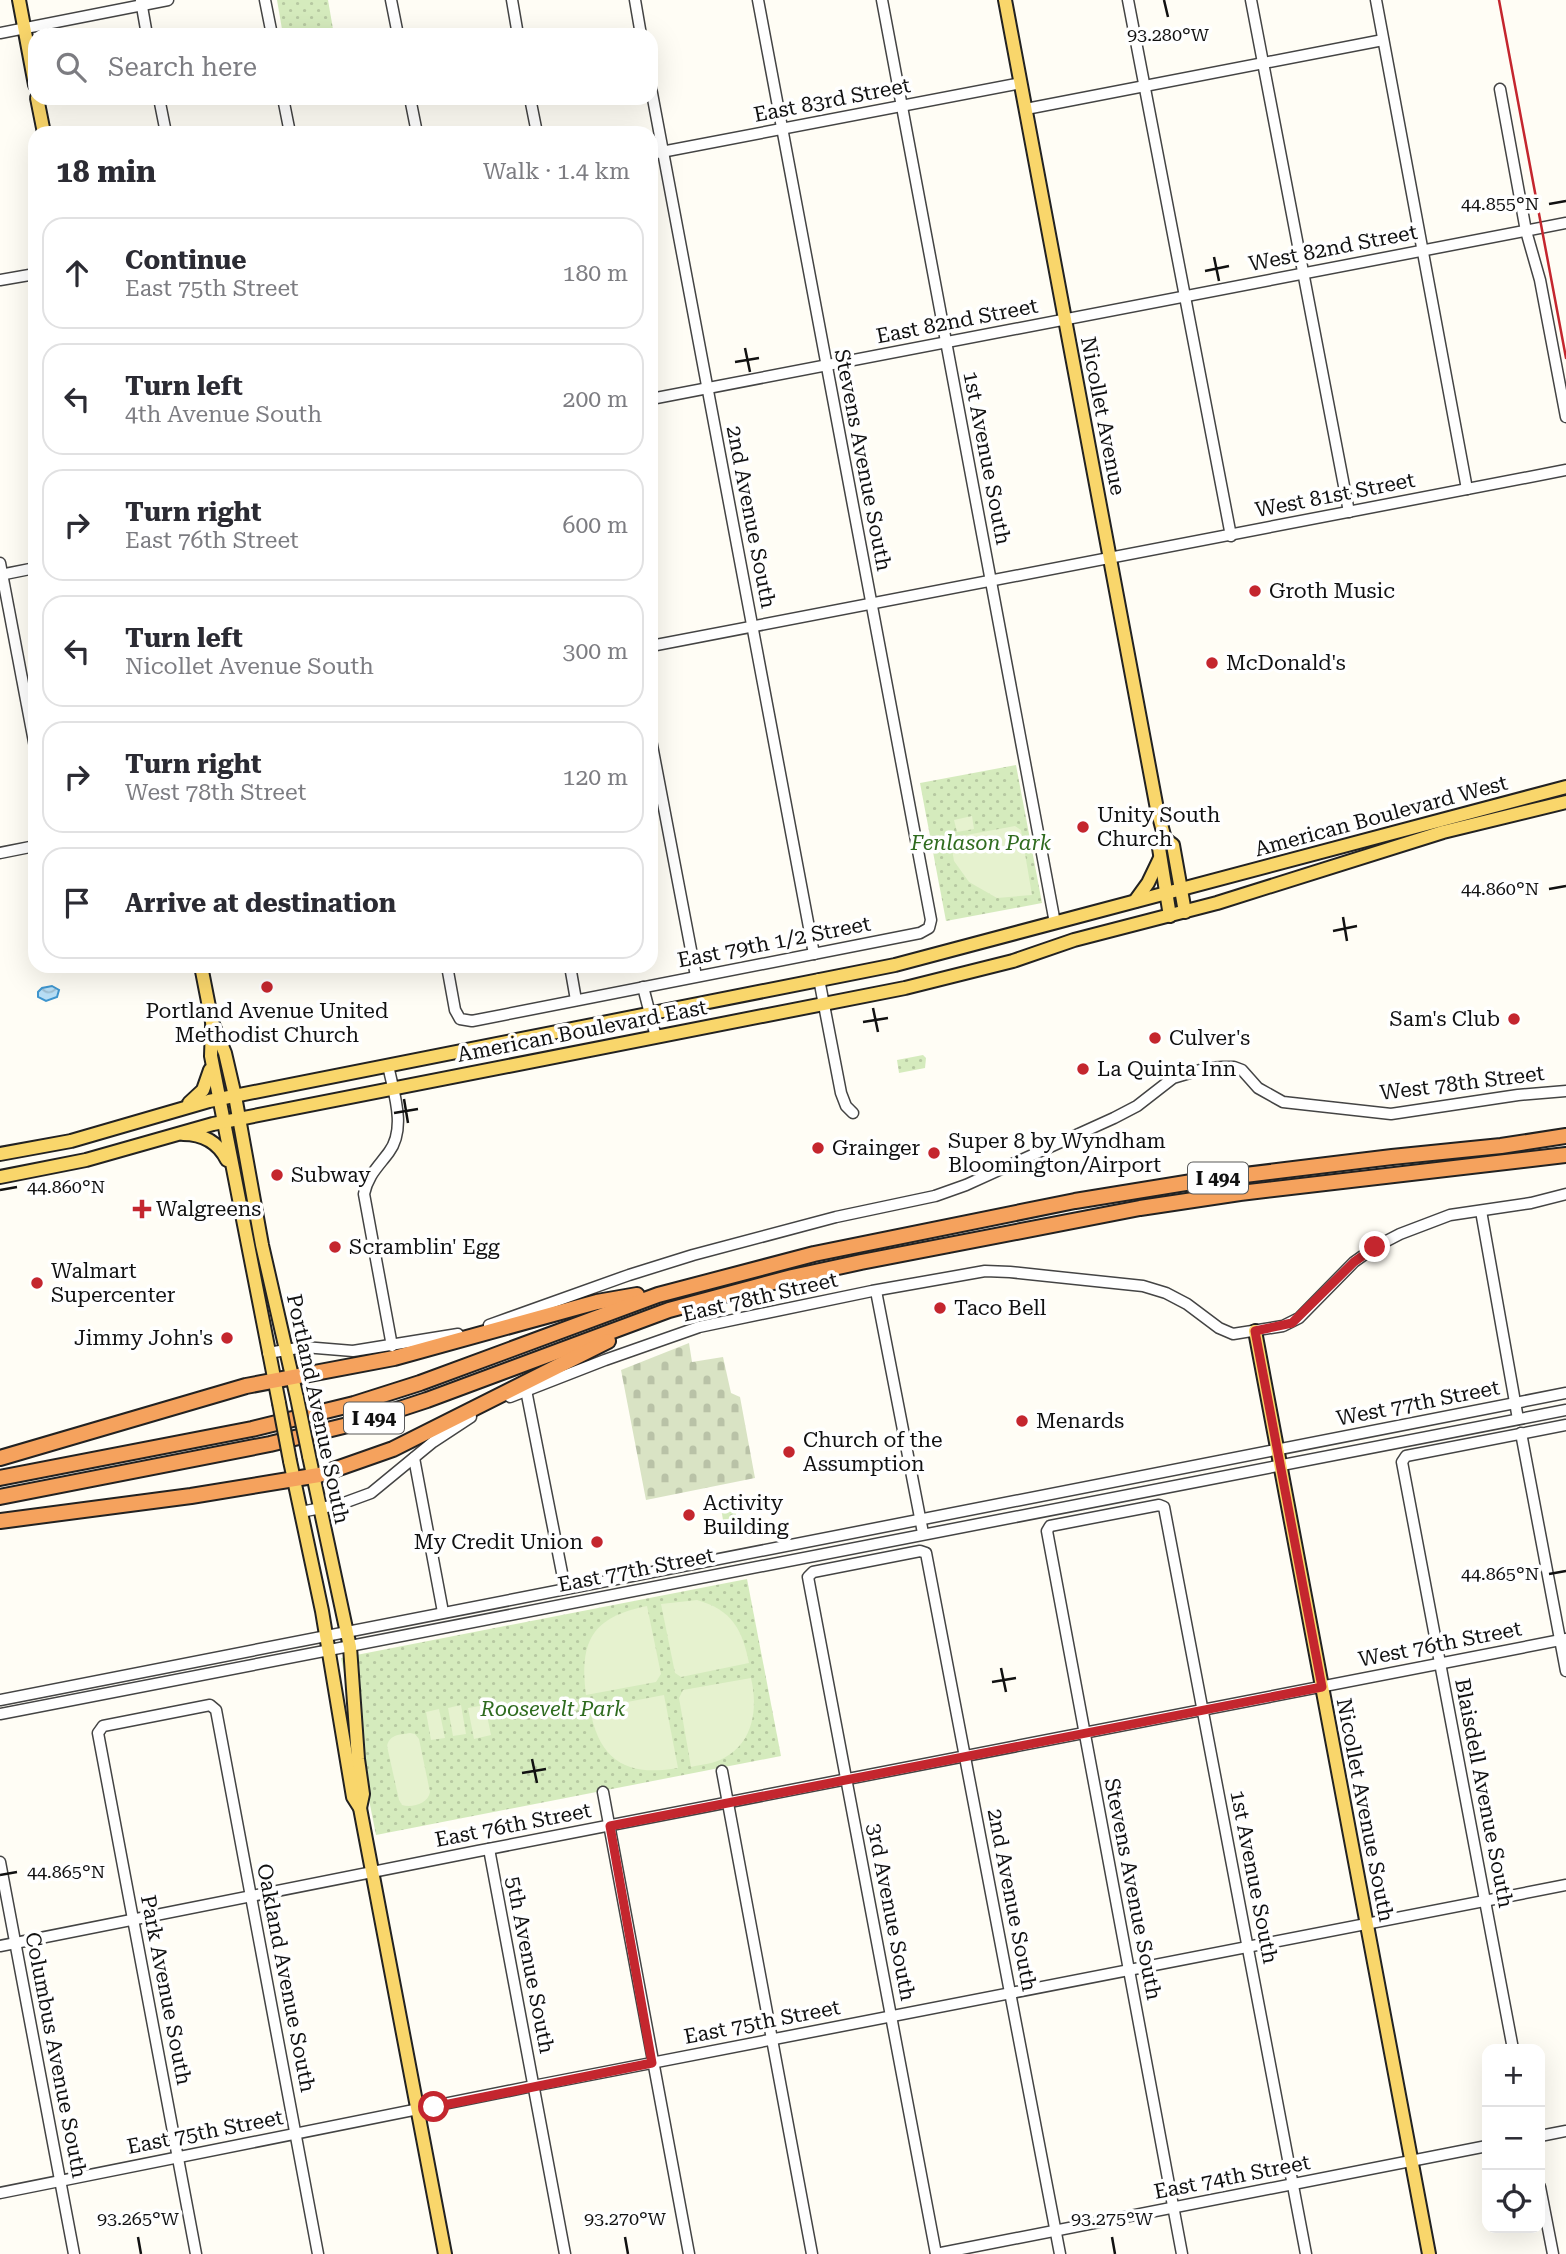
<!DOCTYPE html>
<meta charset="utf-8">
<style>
:root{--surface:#fff;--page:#f2f2f3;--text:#2b2b33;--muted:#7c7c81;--line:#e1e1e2}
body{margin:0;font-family:"Roboto Serif",serif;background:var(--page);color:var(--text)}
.controls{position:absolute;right:21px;bottom:21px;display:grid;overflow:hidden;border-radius:14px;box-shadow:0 7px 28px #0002}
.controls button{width:63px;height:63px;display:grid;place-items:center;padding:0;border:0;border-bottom:2px solid var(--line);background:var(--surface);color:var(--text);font:35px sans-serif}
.stop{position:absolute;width:21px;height:21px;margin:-16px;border:5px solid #c4262e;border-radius:50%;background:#fff}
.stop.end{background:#c4262e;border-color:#fff;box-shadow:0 2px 7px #0008}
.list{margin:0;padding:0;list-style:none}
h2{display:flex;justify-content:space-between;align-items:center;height:91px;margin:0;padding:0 28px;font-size:30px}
h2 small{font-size:23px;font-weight:400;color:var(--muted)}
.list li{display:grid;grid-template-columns:46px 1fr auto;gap:21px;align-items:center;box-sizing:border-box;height:112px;margin:0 14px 14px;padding:0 14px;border:2px solid var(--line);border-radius:21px}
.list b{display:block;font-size:26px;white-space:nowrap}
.list p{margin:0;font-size:23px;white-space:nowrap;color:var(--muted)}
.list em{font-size:23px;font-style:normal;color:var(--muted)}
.icon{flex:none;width:38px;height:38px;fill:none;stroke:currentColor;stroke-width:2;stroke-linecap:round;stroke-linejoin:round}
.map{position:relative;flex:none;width:1566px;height:2254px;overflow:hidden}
.search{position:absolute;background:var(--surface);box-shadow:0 7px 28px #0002;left:28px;top:28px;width:630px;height:77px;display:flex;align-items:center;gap:18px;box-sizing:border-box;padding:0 24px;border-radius:21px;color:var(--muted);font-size:26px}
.panel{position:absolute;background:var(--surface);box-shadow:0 7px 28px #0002;left:28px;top:126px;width:630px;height:847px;border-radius:21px}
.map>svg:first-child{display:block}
</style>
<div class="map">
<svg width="1566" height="2254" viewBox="0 0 1566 2254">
<defs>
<pattern id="green-dots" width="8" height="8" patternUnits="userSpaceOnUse" patternTransform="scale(1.75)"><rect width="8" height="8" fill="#d5ebbd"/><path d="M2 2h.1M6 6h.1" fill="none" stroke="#b6c8a1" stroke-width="1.8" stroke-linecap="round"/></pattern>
<pattern id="cemetery-stones" width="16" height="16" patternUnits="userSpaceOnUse" patternTransform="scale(1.75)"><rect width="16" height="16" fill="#d9e3c4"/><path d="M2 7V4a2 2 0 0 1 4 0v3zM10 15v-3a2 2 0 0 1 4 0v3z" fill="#b9c2a7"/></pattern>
<pattern id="water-waves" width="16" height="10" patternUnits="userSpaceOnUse" patternTransform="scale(1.75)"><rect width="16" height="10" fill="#b9e0f7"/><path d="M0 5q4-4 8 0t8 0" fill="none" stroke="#9ebfd3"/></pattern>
</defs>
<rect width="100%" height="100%" fill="#fffdf5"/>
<g fill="url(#green-dots)">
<polygon points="277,0 328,0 334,35 283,35"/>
<polygon points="1016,765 1042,903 946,921 920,783"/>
<polygon points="923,1055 926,1058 925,1068 899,1073 897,1060"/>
<polygon points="735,1499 736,1518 723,1520 720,1502"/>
<polygon points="747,1579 781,1756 376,1835 341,1658"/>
</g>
<polygon fill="url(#cemetery-stones)" points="689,1343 692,1362 723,1357 731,1393 740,1397 755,1478 646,1500 621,1370"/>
<g fill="#e6f2cf">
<polygon points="972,816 974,829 957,832 954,820"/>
<polygon points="1015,826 1021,830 1032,895 997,898 969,882 954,861 950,838"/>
<path d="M 697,1600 C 732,1610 742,1629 749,1663 L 681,1677 L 675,1673 L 661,1604 Z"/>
<path d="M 647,1606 L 661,1674 L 656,1682 L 586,1695 C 579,1641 592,1617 647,1606 Z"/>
<path d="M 751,1678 C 758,1708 754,1742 724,1758 C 714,1764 702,1764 691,1767 L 679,1698 L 683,1690 Z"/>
<path d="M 664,1695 L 678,1768 C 627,1777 599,1761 590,1709 Z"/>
<polygon points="461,1705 466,1734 453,1736 448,1708"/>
<polygon points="485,1705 491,1735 474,1739 468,1708"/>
<polygon points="439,1709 445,1738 431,1740 426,1712"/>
<path d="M 410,1733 L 415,1734 L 419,1739 L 430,1792 C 428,1804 412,1808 402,1805 L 399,1800 L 387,1746 C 390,1734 399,1735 410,1733 Z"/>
</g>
<polygon fill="url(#water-waves)" stroke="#3f96cf" stroke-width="2" points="52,986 59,990 57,997 46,1001 38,997 38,992 42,988"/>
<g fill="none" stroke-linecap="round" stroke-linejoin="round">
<defs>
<g id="minor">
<polyline points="265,0 272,35"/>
<polyline points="391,0 398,35"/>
<polyline points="512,0 518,35"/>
<polyline points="635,0 641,35"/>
<polyline points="882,0 1055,923"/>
<polyline points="1128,0 1231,536"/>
<polyline points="1251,0 1349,512"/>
<polyline points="1376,0 1467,489"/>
<polyline points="141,1 147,35"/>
<polyline points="0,33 168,0"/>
<polyline points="651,88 814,954"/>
<polyline points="1500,89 1526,231 1540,280 1566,417"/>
<polyline points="159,98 166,133"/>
<polyline points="283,98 290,133"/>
<polyline points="410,98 417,133"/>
<polyline points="530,98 537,133"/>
<polyline points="1026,109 1383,40"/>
<polyline points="651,154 1021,83"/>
<polyline points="0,280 35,274"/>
<polyline points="651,399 1566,223"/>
<polyline points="0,563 35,747"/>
<polyline points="0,575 35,568"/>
<polyline points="651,646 1566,470"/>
<polyline points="651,740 696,976"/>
<polyline points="0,853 35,846"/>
<polyline points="447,966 455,1010 460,1019 472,1021 920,933 929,928 931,920 758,0"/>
<polyline points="570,966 576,1000"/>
<polyline points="819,979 841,1093 846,1106 853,1113"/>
<polyline points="643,987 656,1037"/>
<path d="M 388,1065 C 393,1091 407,1128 389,1152 C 378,1167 368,1175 364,1194 L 392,1346"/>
<polyline points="1481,1211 1518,1419"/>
<polyline points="876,1291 923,1533"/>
<polyline points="489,1325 629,1275 693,1255 836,1217 935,1196 966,1185 1114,1118 1137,1106 1173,1078 1207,1068 1223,1067 1234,1067 1242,1070 1258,1088 1283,1102 1391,1114 1518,1095 1566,1091"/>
<polyline points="268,1353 304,1347 353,1351 458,1334"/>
<polyline points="526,1390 565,1588"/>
<polyline points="510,1397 605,1360 699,1327 872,1291 985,1271 1010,1272 1143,1286 1166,1293 1187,1304 1219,1328 1233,1334 1283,1326 1299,1318 1354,1262 1375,1247 1400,1234 1450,1215 1531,1203 1566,1194"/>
<polyline points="1521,1433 1566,1671"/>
<polyline points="414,1458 443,1612"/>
<polyline points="301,1512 341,1504 371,1493 433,1442 471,1417"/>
<polyline points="0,1700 1566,1393"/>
<polyline points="0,1714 1566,1410"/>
<polyline points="722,1771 812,2254"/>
<polyline points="603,1792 689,2254"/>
<polyline points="489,1849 565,2254"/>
<polyline points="0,1862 74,2254"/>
<polyline points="0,1946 478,1851 1566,1639"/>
<polyline points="1513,2049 1402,1462 1406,1456 1566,1425"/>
<polyline points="1540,2136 1566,2131"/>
<polyline points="1540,2187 1553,2254"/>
<polyline points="0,2193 533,2086 1566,1885"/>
<polyline points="196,2254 98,1733 103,1726 210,1705 216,1710 318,2254"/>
<polyline points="936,2254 808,1577 813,1572 920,1551 926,1553 1060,2254"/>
<polyline points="936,2254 1487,2146"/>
<polyline points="1182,2254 1047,1531 1050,1526 1159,1505 1164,1507 1306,2254"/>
</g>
<g id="major">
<polyline points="19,0 35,85"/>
<polyline points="1005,0 1157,809 1165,839 1173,845 1185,912"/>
<polyline points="37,98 44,133"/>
<polyline points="1165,839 1159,848 1170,916"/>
<polyline points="1135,901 1148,883 1160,858"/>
<polyline points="201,966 212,1022 225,1053 235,1096 262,1245 297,1398"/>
<polyline points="212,1026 211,1056 279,1403"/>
<polyline points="189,1103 203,1090 210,1070"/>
<path d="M 183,1134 C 203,1134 218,1142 227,1160"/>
<polyline points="0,1154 71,1141 209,1101 895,965 1566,787"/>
<polyline points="0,1177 86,1160 213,1124 905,988 1013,961 1074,940 1217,903 1443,832 1566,802"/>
<polyline points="1255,1331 1429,2254"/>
<polyline points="309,1456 350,1647 358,1759 363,1794 360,1808"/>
<polyline points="290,1461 322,1611 353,1797 360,1808 445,2254"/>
</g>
<g id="highway">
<polyline points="0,1458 246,1386 394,1358 597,1302 637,1295"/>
<polyline points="0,1478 252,1429 354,1404 420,1383 658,1295 814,1254 1075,1201 1204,1180 1392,1157 1501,1146 1566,1136"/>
<polyline points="0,1497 270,1444 360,1422 427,1400 669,1310 792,1277 861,1262 1140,1208 1240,1193 1566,1155"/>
<polyline points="0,1521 191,1496 319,1475 393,1449 608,1341"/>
</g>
</defs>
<use href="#minor" stroke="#444" stroke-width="13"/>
<use href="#major" stroke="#222" stroke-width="16"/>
<use href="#highway" stroke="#222" stroke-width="18"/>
<use href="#minor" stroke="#fff" stroke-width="10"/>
<use href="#major" stroke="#f9d66b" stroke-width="12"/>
<use href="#highway" stroke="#f5a25d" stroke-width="14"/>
<polyline stroke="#c4262e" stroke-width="2.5" points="1499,0 1566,358"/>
<defs>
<g id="major-bridge">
<polyline points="297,1398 309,1456"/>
<polyline points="279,1403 290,1461"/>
</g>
</defs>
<use href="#major-bridge" stroke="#222" stroke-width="16" stroke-linecap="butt"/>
<use href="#major-bridge" stroke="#f9d66b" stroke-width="12"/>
</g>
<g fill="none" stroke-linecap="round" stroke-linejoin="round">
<polyline stroke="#c4262e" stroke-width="9" points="434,2107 652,2063 610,1826 1322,1687 1255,1331 1292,1323 1354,1262 1375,1247"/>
</g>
<path fill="none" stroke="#111" stroke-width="2.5" d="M 1164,0 L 1168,17M 1549,204 L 1566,201M 1214,257 L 1219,281M 1205,271 L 1229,266M 745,348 L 750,372M 735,362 L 759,358M 1549,889 L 1566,886M 1343,917 L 1347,941M 1333,931 L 1357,926M 873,1008 L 878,1032M 863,1022 L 888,1018M 404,1099 L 408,1123M 394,1113 L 418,1109M 0,1190 L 17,1187M 1549,1574 L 1566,1571M 1001,1668 L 1006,1692M 992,1682 L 1016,1678M 532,1759 L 537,1783M 522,1773 L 546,1769M 0,1875 L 17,1872M 138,2237 L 141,2254M 625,2237 L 628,2254M 1112,2237 L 1115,2254"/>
<g fill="#c4262e" stroke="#fff" stroke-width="2.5">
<circle cx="1255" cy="591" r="7"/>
<circle cx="1212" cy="663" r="7"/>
<circle cx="1083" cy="827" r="7"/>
<circle cx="267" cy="987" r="7"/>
<circle cx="1514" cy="1019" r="7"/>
<circle cx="1155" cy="1038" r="7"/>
<circle cx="1083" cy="1069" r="7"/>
<circle cx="818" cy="1148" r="7"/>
<circle cx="934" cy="1153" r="7"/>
<circle cx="277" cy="1175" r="7"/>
<path d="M138.5 1198.5h7v7h7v7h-7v7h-7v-7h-7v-7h7z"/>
<circle cx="335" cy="1247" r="7"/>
<circle cx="37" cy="1283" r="7"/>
<circle cx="940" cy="1308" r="7"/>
<circle cx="227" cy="1338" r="7"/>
<circle cx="1022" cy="1421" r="7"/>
<circle cx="789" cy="1452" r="7"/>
<circle cx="689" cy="1515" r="7"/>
<circle cx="597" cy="1542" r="7"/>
</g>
<g text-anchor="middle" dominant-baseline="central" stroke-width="7" stroke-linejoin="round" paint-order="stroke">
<g fill="#fff" stroke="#585858" stroke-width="2">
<rect x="1188" y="1162.5" width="60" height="31" rx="5"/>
<rect x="344" y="1402.5" width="60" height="31" rx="5"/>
</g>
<g font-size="19" font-weight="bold" fill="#111">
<text x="1218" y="1178">I 494</text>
<text x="374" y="1418">I 494</text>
</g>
<g font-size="21" fill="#111" stroke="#fff">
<text transform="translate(832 100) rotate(-11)">East 83rd Street</text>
<text transform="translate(1333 248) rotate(-11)">West 82nd Street</text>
<text transform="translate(957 321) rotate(-11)">East 82nd Street</text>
<text transform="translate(1103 416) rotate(79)">Nicollet Avenue</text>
<text transform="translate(987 458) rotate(79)">1st Avenue South</text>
<text transform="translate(863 460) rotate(79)">Stevens Avenue South</text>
<text transform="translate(1335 495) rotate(-11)">West 81st Street</text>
<text transform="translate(751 517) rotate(79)">2nd Avenue South</text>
<text transform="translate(1381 816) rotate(-15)">American Boulevard West</text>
<text transform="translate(774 942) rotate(-11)">East 79th 1/2 Street</text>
<text transform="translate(582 1031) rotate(-11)">American Boulevard East</text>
<text transform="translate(1462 1083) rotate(-7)">West 78th Street</text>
<text transform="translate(760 1297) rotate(-13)">East 78th Street</text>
<text transform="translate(1418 1403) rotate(-11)">West 77th Street</text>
<text transform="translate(318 1409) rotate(78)">Portland Avenue South</text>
<text transform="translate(636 1570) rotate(-11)">East 77th Street</text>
<text transform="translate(1440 1644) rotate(-11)">West 76th Street</text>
<text transform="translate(1484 1793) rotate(79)">Blaisdell Avenue South</text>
<text transform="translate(1365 1810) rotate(79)">Nicollet Avenue South</text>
<text transform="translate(513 1825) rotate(-11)">East 76th Street</text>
<text transform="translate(1254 1877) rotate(79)">1st Avenue South</text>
<text transform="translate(1133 1889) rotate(79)">Stevens Avenue South</text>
<text transform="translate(1012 1900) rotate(79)">2nd Avenue South</text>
<text transform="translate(891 1912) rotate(79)">3rd Avenue South</text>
<text transform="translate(530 1965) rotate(79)">5th Avenue South</text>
<text transform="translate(286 1978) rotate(79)">Oakland Avenue South</text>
<text transform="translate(166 1990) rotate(79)">Park Avenue South</text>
<text transform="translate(762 2022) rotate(-11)">East 75th Street</text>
<text transform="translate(56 2055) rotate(79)">Columbus Avenue South</text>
<text transform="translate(205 2132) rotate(-11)">East 75th Street</text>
<text transform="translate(1232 2177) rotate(-11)">East 74th Street</text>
</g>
<g font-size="21" fill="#111" stroke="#fff" text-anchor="start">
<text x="1269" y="591">Groth Music</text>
<text x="1226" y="663">McDonald's</text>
<text x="1097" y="815">Unity South<tspan x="1097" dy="24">Church</tspan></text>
<text x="267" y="1011" text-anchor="middle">Portland Avenue United<tspan x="267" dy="24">Methodist Church</tspan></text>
<text x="1500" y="1019" text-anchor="end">Sam's Club</text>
<text x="1169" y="1038">Culver's</text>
<text x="1097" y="1069">La Quinta Inn</text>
<text x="948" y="1141">Super 8 by Wyndham<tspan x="948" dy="24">Bloomington/Airport</tspan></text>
<text x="832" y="1148">Grainger</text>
<text x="291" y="1175">Subway</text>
<text x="156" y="1209">Walgreens</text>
<text x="349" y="1247">Scramblin' Egg</text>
<text x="51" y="1271">Walmart<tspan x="51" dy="24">Supercenter</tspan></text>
<text x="954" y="1308">Taco Bell</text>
<text x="213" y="1338" text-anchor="end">Jimmy John's</text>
<text x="1036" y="1421">Menards</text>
<text x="803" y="1440">Church of the<tspan x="803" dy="24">Assumption</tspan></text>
<text x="703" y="1503">Activity<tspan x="703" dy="24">Building</tspan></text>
<text x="583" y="1542" text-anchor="end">My Credit Union</text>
</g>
<g font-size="21" font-style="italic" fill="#2f6b1f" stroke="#fff">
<text x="981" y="843">Fenlason Park</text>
<text x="553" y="1709">Roosevelt Park</text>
</g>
</g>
<g font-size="18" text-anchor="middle" fill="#111" stroke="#fff" stroke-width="7" stroke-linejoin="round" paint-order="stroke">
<text x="1168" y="41">93.280°W</text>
<text x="1500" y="210">44.855°N</text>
<text x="1500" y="895">44.860°N</text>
<text x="66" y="1193">44.860°N</text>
<text x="1500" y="1580">44.865°N</text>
<text x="66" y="1878">44.865°N</text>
<text x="138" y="2225">93.265°W</text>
<text x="625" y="2225">93.270°W</text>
<text x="1112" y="2225">93.275°W</text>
</g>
</svg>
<div class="controls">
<button>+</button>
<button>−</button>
<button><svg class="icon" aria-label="locate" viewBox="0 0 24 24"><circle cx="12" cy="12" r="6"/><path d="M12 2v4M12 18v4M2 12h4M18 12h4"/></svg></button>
</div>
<div class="stop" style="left:434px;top:2107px"></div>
<div class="stop end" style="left:1375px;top:1247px"></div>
<div class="search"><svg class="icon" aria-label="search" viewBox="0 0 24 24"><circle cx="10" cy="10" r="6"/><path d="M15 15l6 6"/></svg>Search here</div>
<section class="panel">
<h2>18 min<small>Walk · 1.4 km</small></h2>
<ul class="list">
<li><svg class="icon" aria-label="ahead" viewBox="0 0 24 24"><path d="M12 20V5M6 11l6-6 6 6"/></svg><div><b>Continue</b><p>East 75th Street</p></div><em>180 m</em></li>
<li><svg class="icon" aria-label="left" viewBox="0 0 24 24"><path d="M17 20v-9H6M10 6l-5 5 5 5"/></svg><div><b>Turn left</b><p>4th Avenue South</p></div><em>200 m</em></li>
<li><svg class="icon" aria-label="right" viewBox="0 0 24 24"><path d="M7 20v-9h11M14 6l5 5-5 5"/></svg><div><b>Turn right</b><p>East 76th Street</p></div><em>600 m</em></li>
<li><svg class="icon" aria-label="left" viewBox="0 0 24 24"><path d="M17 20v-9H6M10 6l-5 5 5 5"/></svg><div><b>Turn left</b><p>Nicollet Avenue South</p></div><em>300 m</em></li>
<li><svg class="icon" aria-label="right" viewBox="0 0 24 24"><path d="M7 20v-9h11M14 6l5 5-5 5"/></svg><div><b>Turn right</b><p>West 78th Street</p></div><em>120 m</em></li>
<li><svg class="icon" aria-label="arrive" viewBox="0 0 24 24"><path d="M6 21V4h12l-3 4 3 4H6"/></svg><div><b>Arrive at destination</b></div></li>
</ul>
</section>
</div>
